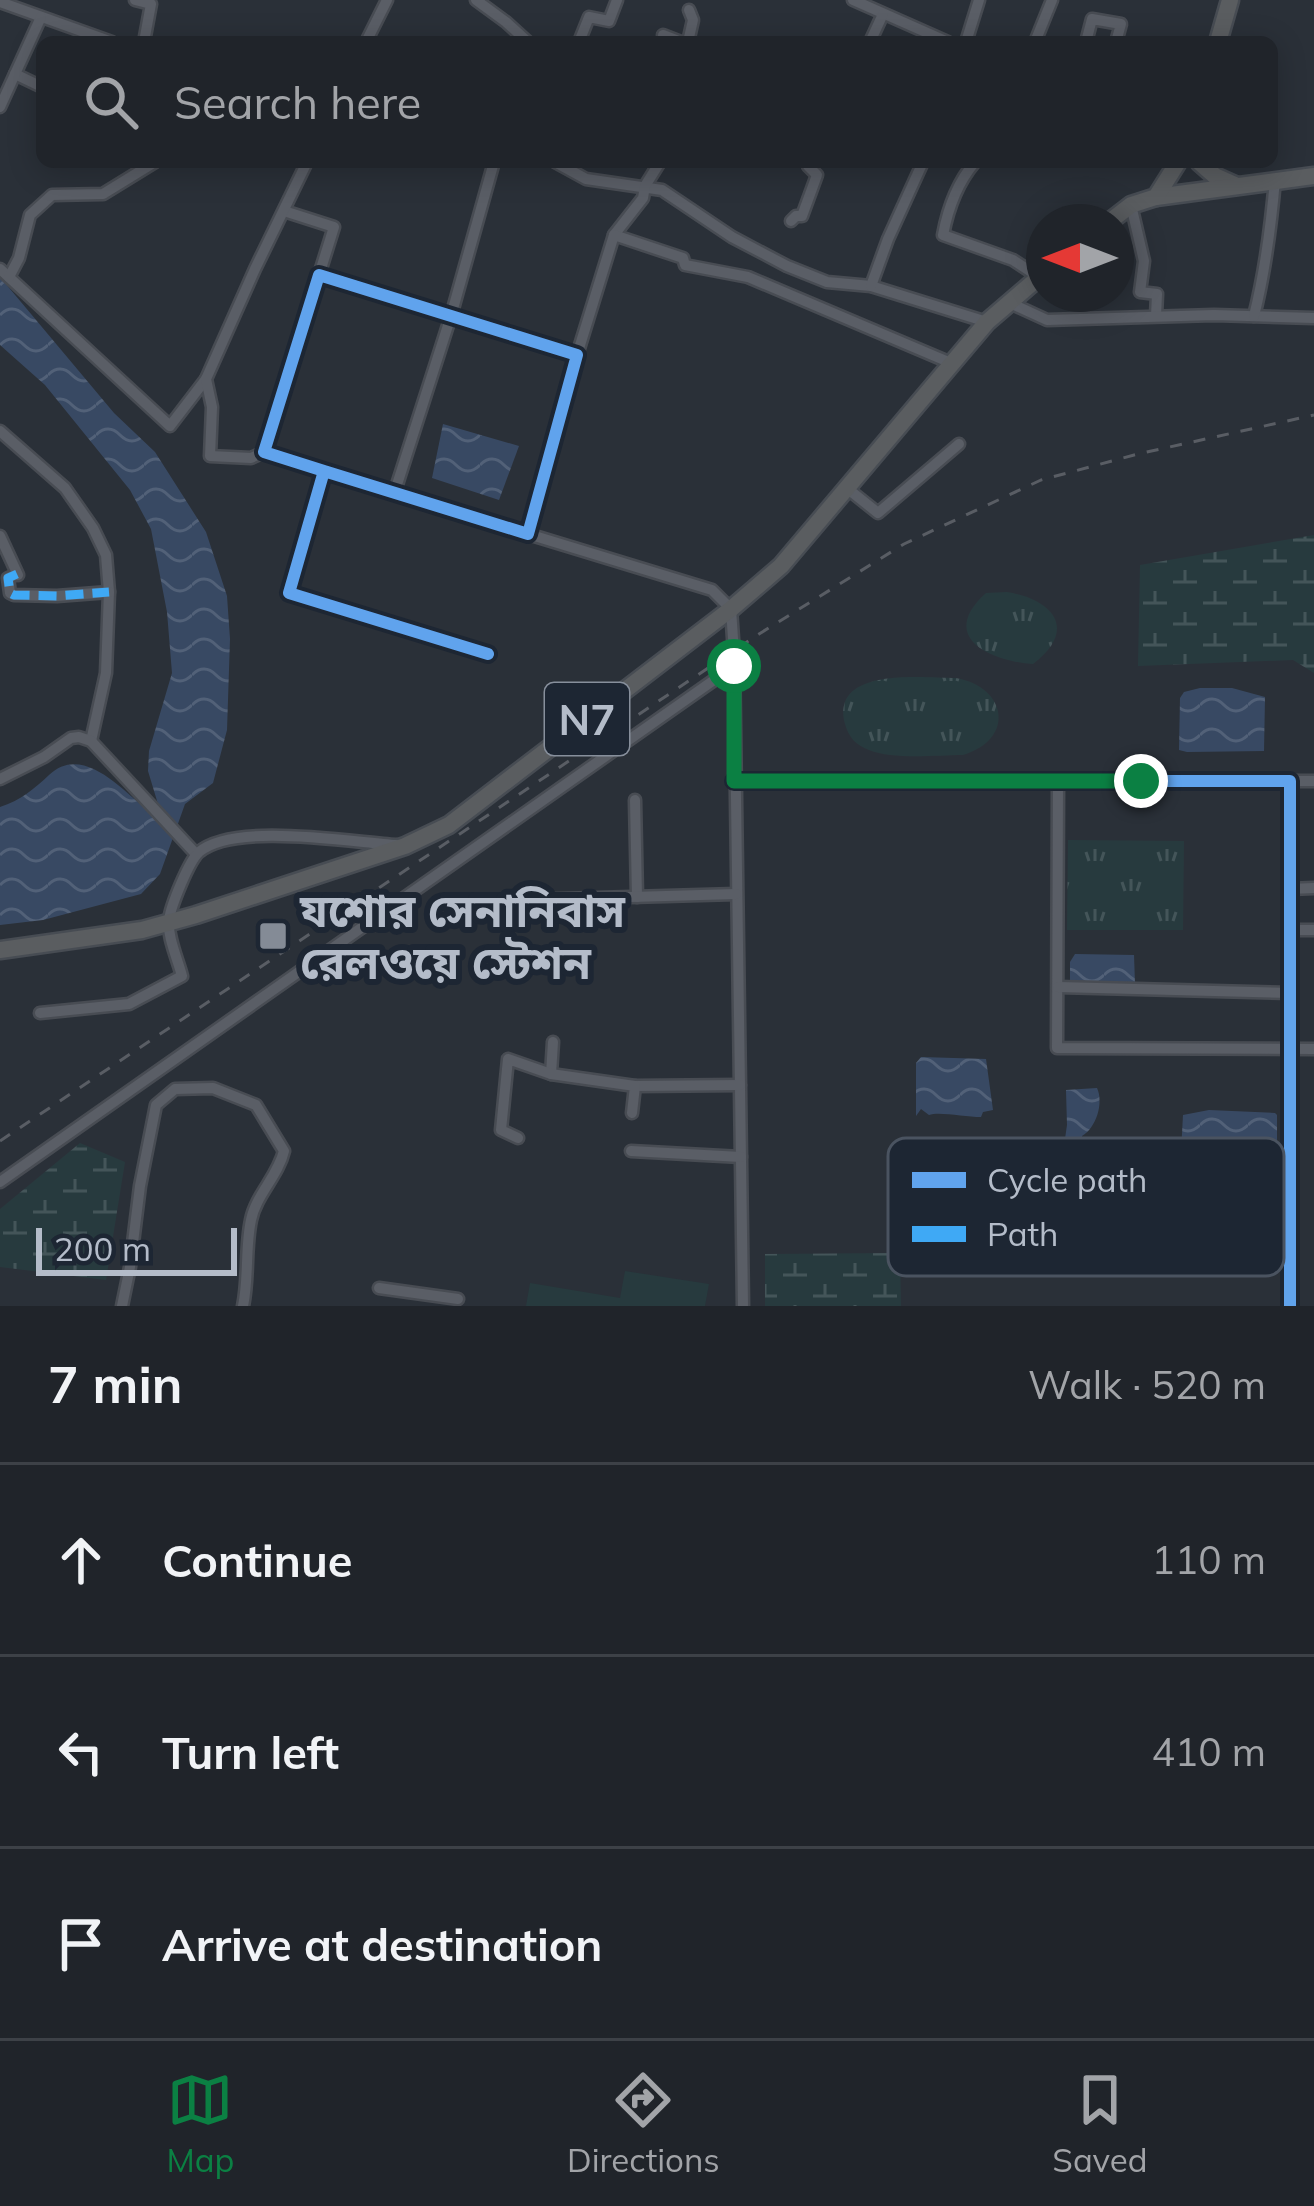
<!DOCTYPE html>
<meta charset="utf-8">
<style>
:root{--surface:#20242a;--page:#2d3036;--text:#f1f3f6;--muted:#a2a4a8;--line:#3d4147;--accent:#0b8043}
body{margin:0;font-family:Mulish,"Noto Sans Bengali",sans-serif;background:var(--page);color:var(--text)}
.compass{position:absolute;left:1026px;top:204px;width:108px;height:108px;border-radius:50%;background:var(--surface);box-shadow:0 6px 30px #0003;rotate:270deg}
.scale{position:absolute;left:36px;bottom:30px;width:201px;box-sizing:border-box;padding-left:12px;border:6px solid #b4bcc9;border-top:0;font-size:33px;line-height:42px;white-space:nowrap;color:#b4bcc9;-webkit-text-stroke:9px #1d2633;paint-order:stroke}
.stop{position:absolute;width:36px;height:36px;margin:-27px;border:9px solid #0b8043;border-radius:50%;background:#fff}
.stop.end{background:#0b8043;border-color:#fff;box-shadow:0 3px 12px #0008}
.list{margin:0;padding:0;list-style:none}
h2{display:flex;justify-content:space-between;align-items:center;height:156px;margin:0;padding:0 48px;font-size:51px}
h2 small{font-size:39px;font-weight:400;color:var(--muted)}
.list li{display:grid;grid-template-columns:78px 1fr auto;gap:36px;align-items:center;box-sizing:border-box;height:192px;padding:0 48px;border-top:3px solid var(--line)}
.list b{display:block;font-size:45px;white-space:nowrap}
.list em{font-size:39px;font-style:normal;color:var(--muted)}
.icon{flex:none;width:66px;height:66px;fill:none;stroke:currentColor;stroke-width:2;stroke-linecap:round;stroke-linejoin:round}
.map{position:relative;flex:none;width:1314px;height:1306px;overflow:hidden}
.search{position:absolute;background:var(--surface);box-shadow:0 6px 30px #0003;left:36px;right:36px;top:36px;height:132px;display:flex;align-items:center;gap:30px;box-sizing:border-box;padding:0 42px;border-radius:18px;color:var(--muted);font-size:45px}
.sheet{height:732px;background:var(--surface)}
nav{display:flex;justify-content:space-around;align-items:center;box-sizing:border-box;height:168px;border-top:3px solid var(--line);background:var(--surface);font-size:33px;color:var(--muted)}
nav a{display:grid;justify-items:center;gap:6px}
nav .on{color:var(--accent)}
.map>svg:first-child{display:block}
</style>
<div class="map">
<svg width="1314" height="1306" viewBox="0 0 1314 1306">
<defs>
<pattern id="wetland-marsh" width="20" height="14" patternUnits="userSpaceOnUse" patternTransform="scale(3)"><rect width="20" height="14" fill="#273a3e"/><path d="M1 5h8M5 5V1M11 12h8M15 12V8" fill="none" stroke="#445559"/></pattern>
<pattern id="park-tufts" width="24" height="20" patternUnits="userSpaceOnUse" patternTransform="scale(3)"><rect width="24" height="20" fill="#273a3e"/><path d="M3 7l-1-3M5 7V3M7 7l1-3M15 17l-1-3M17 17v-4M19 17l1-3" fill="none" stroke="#445559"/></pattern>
<pattern id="water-waves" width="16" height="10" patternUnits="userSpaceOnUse" patternTransform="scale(3)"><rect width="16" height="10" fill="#384963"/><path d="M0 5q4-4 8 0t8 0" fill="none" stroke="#526178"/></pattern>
</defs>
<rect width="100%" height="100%" fill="#2a3038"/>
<polygon fill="#273a3e" points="625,1271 709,1284 705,1306 526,1306 530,1283 620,1298"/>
<g fill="url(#wetland-marsh)">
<polygon points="1314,535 1314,673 1293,660 1138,666 1140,565"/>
<polygon points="80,1143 125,1162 106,1280 0,1267 0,1209"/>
<polygon points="900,1253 901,1306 765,1306 765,1254"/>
</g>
<g fill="url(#park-tufts)">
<path d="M 1007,592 C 1054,600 1078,630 1033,664 C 990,661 937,637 986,593 Z"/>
<path d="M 956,678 C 1007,687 1016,739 963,755 C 937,755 893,760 869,750 C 856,745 849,738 845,724 C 830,666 923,678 956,678 Z"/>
<polygon points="1068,840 1184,841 1183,930 1067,930"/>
</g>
<g fill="url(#water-waves)">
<path d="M 0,277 L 114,413 L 155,452 L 206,532 L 227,596 L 230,639 L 227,730 L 213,783 L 185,804 L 160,874 L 141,894 L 43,920 L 0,925 L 0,807 C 21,800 33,790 49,775 C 82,743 123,790 148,811 L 157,809 L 158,804 L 148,771 L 149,751 L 172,673 L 167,612 L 151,529 L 130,490 L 45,385 L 0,345 Z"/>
<polygon points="443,424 519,446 499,500 432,478"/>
<polygon points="1200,688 1232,688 1265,697 1264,751 1187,752 1179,750 1180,698 1184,692"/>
<polygon points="1075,954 1134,955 1135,984 1070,983 1070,962"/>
<path d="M 921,1057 L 986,1059 L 993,1110 L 983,1112 L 981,1117 C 966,1117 938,1111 929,1115 L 921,1109 L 916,1116 L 916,1063 Z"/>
<path d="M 1097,1088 C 1104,1103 1096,1128 1082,1136 L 1085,1166 L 1065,1165 L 1062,1160 L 1067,1125 L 1066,1090 Z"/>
<polygon points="1209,1110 1275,1113 1277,1115 1277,1157 1184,1159 1181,1153 1183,1115"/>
</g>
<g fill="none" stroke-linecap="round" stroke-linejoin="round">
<defs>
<g id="minor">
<polyline points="135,0 151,4 144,42"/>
<polyline points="476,0 506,22 528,42"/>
<polyline points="853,0 948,42"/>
<polyline points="0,2 112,42"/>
<polyline points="663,35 681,42"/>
<polyline points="366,42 387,0"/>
<polyline points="579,42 589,17 609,21 617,0"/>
<polyline points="688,42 693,20 689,10"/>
<polyline points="870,42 883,14"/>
<polyline points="966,42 979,0"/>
<polyline points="1035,42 1052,0"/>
<polyline points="1086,42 1092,19 1121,24 1116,42"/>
<polyline points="15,74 42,87"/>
<polyline points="0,107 41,17"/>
<polyline points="555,162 586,179 662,190 732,237 787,266 827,282 871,286 987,322"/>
<path d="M 975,162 C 957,183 948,208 943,235 L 1013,260 L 1039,277"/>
<polyline points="1131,205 1144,261 1140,292 1157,294 1156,316"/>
<polyline points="284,211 334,227 319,275"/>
<polyline points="791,221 796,216 802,216 817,175 808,166"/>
<polyline points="614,235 643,198 645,186 660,162"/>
<polyline points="0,269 170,426 206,379"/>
<polyline points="9,277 19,258 30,215 52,195 103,194 155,162"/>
<polyline points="871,286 888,239 923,162"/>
<polyline points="1010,303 1047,320 1214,315 1314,318"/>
<path d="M 1254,316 C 1265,272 1271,226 1275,180"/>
<polyline points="577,355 614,235 683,258 685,265 748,277 951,363"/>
<polyline points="0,431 65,488 93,528 106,555 109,592 106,673 91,741"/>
<polyline points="264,452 251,458 210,456 212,407 206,379 255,269 307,162"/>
<polyline points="324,471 264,452 319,275 577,355 528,534 324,471 289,593 488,654"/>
<polyline points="848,489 878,513 959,444"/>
<polyline points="394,494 451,316 494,162"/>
<polyline points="528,534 712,590 731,609 734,653 743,1306"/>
<polyline points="0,536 18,575"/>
<polyline points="17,574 8,578 10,593 14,595 57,596 109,592"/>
<polyline points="0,779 44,757 71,738 79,737 91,741 196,854"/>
<polyline points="734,781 1290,781 1290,1306"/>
<polyline points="1058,781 1057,1048 1314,1049"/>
<polyline points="1290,781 1314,781"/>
<polyline points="635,800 637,897"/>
<polyline points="1290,889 1314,888"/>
<polyline points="453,902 736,894"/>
<polyline points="1291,930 1314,930"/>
<polyline points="1058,987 1291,993"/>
<path d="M 40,1013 L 129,1004 L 182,976 C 178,960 167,936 169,920 C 171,905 189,861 199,852 C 234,822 350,842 396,845"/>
<polyline points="551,1074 553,1042"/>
<polyline points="635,1086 740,1085"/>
<polyline points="518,1138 501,1130 508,1059 551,1074 635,1086 632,1113"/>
<polyline points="631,1151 741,1157"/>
<polyline points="0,1182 734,666"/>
<polyline points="379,1288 458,1299"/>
<path d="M 122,1306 L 130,1267 L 140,1186 L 156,1105 L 175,1089 L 213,1088 L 256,1105 L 284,1151 C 278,1176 256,1195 251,1220 C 245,1248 249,1278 243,1306"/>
</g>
<g id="highway">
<polyline points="1218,42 1230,0"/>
<polyline points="1199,162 1215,176 1235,185"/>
<polyline points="1156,197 1314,176"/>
<polyline points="1109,222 1131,205 1156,197 1178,162"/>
<polyline points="0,950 142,930 196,915 405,846 449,825 731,609 781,566 987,322 1044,273"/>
</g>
</defs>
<use href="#minor" stroke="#484c53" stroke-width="15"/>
<use href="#highway" stroke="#474c53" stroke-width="21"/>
<use href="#minor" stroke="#5a5e66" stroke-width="10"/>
<use href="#highway" stroke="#5a5d60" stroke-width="16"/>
<polyline stroke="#595d64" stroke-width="3" stroke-dasharray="12 12" stroke-linecap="butt" points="0,1141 759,634 904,544 1041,480 1138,454 1314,415"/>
<polyline stroke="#3fa9f5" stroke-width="9" stroke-dasharray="18 9" stroke-linecap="butt" points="17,574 8,578 10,593 14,595 57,596 109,592"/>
<defs>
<g id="cycleway">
<polyline points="324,471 264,452 319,275 577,355 528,534 324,471 289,593 488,654"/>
<polyline points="734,781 1290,781 1290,1306"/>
</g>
</defs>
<use href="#cycleway" stroke="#1d2633" stroke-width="20"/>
<use href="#cycleway" stroke="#60a3ed" stroke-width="12"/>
</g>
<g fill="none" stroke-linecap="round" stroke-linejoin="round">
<polyline stroke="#0b8043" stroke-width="15" points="734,666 734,781 1141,781"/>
</g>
<rect fill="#848b96" stroke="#1d2633" stroke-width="4.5" x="258" y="921" width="30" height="30" rx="6"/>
<g text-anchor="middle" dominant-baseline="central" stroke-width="12" stroke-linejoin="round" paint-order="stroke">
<rect fill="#1d2633" stroke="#878f9c" stroke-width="3" x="545" y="683" width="84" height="72" rx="9"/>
<g font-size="42" font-weight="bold" fill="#b4bcc9">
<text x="587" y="719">N7</text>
</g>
<g font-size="45" font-weight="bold" fill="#b4bcc9" stroke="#1d2633" text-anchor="start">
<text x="300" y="910">যশোর সেনানিবাস<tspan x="300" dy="52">রেলওয়ে স্টেশন</tspan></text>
</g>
</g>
<rect x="888" y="1138" width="396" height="138" rx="18" fill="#1d2633" stroke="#4a5360" stroke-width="3"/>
<rect x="912" y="1172" width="54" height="16" fill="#60a3ed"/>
<rect x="912" y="1226" width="54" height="16" fill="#3fa9f5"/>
<g font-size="33" fill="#b4bcc9">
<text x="987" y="1192">Cycle path</text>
<text x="987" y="1246">Path</text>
</g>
</svg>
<svg class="compass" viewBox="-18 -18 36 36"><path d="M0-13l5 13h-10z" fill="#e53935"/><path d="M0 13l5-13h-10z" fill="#a2a4a8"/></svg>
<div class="scale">200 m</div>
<div class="stop" style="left:734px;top:666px"></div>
<div class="stop end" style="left:1141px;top:781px"></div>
<div class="search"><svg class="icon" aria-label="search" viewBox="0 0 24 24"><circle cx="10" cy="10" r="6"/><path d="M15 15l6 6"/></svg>Search here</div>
</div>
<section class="sheet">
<h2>7 min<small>Walk · 520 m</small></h2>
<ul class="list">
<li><svg class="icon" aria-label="ahead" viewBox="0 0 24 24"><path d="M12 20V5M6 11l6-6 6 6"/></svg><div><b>Continue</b></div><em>110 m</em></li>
<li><svg class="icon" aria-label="left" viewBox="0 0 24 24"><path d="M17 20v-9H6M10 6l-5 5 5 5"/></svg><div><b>Turn left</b></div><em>410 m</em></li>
<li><svg class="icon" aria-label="arrive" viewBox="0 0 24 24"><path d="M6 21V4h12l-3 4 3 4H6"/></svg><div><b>Arrive at destination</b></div></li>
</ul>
</section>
<nav>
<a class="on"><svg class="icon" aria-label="map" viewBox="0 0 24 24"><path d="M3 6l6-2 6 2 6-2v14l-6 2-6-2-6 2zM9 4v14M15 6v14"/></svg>Map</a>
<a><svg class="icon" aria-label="directions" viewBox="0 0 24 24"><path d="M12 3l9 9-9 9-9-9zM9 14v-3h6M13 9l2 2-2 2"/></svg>Directions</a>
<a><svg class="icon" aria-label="saved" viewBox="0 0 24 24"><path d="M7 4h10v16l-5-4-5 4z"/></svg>Saved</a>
</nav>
